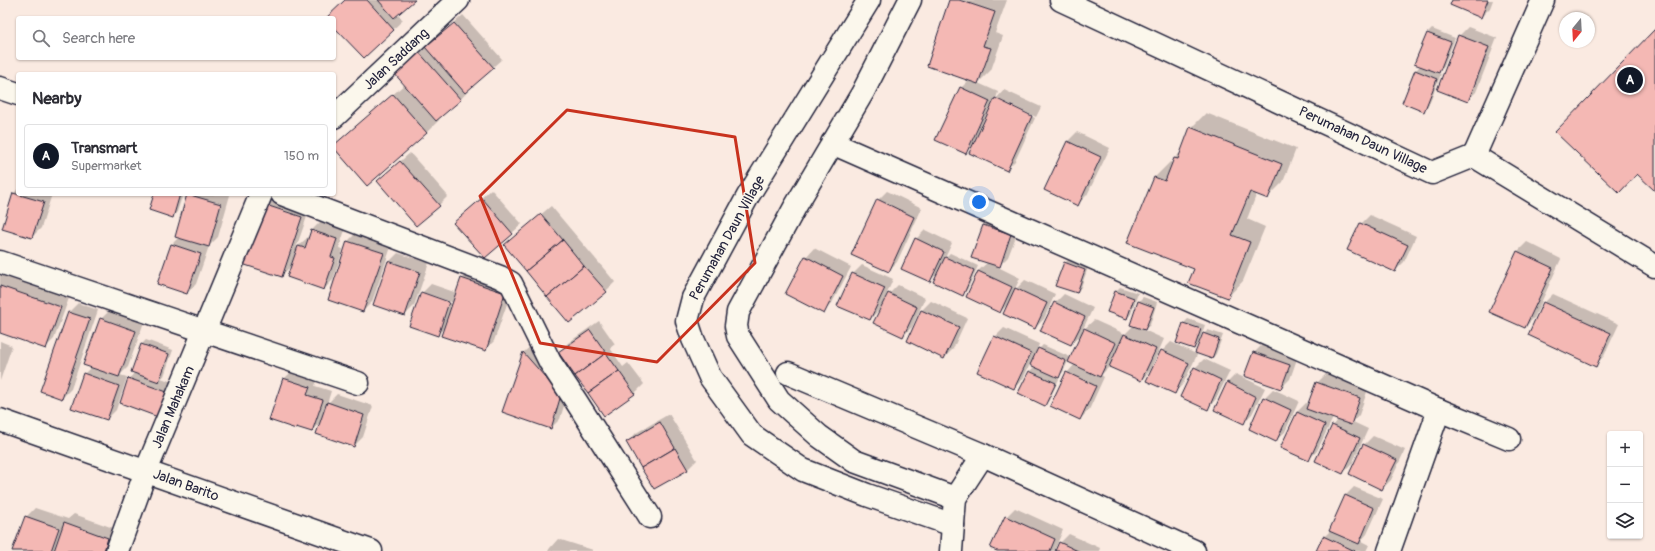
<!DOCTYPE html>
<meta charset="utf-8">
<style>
:root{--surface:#fff;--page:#f2f2f3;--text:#2b2b33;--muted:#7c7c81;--line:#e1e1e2;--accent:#111827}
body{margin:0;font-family:Pangolin,sans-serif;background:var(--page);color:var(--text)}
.controls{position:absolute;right:12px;bottom:12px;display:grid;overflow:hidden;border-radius:4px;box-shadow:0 1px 3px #0004}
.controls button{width:36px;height:36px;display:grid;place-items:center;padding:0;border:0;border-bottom:1px solid var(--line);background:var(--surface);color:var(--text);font:20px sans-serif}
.compass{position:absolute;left:1559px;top:12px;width:36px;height:36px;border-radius:50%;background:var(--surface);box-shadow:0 1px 3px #0004;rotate:198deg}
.you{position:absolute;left:979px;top:202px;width:14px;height:14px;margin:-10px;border:3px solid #fff;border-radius:50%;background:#1a73e8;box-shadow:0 0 0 6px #1a73e833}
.badge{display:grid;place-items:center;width:26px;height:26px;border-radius:50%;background:var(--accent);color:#fff;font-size:13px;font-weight:700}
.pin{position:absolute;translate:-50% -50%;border:2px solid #fff;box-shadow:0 1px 4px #0006}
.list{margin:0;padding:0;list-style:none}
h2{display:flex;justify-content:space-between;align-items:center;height:52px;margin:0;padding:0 16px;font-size:17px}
h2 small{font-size:13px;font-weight:400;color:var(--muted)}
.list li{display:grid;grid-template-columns:26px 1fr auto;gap:12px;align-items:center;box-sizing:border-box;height:64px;margin:0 8px 8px;padding:0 8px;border:1px solid var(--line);border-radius:4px}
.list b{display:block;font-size:15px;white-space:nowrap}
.list p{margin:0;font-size:13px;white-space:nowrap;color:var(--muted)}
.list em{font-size:13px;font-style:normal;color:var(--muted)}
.icon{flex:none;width:22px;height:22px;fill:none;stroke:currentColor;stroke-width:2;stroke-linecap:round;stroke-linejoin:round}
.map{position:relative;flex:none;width:1655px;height:551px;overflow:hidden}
.search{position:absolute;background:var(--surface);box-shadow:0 1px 3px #0004;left:16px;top:16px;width:320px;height:44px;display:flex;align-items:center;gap:10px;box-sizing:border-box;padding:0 14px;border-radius:4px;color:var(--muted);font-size:15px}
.panel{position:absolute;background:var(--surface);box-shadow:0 1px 3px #0004;left:16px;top:72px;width:320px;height:124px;border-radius:4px}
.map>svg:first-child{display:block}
</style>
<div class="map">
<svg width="1655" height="551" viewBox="0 0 1655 551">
<rect width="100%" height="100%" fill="#faeae1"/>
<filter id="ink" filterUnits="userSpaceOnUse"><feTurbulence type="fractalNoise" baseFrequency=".025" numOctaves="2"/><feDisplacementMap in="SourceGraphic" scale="8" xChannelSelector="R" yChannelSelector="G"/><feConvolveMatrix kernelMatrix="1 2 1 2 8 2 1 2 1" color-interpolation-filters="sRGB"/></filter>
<g filter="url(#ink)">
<g fill="#0003" fill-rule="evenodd">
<polygon points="346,0 414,0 397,14 403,20 364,57 334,25 334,18 327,18"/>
<polygon points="951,0 1007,0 995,33 1003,36 991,70 978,83 998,92 996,99 1004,90 1041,107 1036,117 998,99 998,101 1035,118 1015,161 1006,170 975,143 965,153 961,88 969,80"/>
<polygon points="1453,0 1493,0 1490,8 1481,17"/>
<polygon points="463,15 502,59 468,89 469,90 461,99 438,118 439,120 427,132 367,184 334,146 405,84 394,72 427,42 429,45"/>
<polygon points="1468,27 1497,38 1476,92 1467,101 1459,36"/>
<polygon points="1432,29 1455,38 1443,68 1437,73 1441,74 1428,106 1424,110 1415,71 1421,65 1428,33"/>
<polygon points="1206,113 1296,149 1283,182 1268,197 1257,193 1247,219 1265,227 1243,281 1228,297 1195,269 1155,177 1170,162 1173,163 1175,158 1182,151 1191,128"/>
<polygon points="1077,132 1110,148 1087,195 1078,204 1045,189 1068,141"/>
<polygon points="410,153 448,196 439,205 378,181"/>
<polygon points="18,189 18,194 52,194 41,228 32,237 3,228 14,193"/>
<polygon points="491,189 522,224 485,257 454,223"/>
<polygon points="887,191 922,208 897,262 888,271 878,200"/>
<polygon points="155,194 183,194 177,212 173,216"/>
<polygon points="189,194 230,195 218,237 209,246 196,284 187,293 172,244 179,237"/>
<polygon points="273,196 310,208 296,248 308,237 310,238 312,230 321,221 345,230 339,248 343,249 333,280 324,289 292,265 281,276 264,205"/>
<polygon points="551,206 615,282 606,291 505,245"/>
<polygon points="1370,215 1416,236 1404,262 1395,271 1361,224"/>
<polygon points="992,216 1020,226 1008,257 998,267 1020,278 1014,291 1025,280 1055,294 1044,319 1035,328 1010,302 1000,312 978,271 988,262 983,225"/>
<polygon points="925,230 952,243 945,258 950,253 978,266 967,290 962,294 939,271 930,281 916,239"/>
<polygon points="357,232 392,244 372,302 363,311 348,241"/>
<polygon points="1527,242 1561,259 1534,318 1525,327 1490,311 1518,251"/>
<polygon points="814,248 851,267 832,303 823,312 806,257"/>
<polygon points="398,253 429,263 414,306 405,315 389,262"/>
<polygon points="1069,259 1089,265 1081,287 1077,292 1065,263"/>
<polygon points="862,265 893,279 881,308 870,319 853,274"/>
<path d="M 471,270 L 514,284 L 494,341 L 485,350 L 445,327 L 437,335 L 422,293 L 431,284 L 457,293 L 462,279 ZM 425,293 L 454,303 L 454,304 L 425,295 Z"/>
<polygon points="0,274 69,298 54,339 45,348 0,332"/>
<polygon points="898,285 925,298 912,327 903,336 889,294"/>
<polygon points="1120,287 1138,293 1131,314 1127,318 1116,291"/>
<polygon points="1064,294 1093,308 1082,331 1094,320 1125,334 1134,325 1139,301 1143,297 1157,302 1150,325 1144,330 1164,339 1150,371 1141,380 1110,366 1101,375 1104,377 1089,410 1080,419 1067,373 1075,364 1083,333 1071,344 1055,303"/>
<polygon points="1553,294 1619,324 1604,356 1595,365 1529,335 1544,303"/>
<polygon points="931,301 967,318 953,349 944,358 908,341 922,310"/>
<polygon points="78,303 98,310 71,389 62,398 69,312"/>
<polygon points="110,310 144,322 128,367 120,375 127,377 116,410 107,419 84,374 91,367 101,319"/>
<polygon points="1188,319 1205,325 1198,344 1194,348 1177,342 1184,323"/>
<polygon points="599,321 615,344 610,348 623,367 628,363 644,384 635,393 604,415 559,352 568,343"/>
<polygon points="1004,328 1039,344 1036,352 1043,345 1070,357 1063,372 1057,377 1059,379 1049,400 1045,405 1030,371 1035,366 1030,364 1023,379 1014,388 995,337"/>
<polygon points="1208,330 1223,335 1216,354 1212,358 1198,353 1183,384 1174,393 1162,351 1171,342 1196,354 1204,334"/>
<polygon points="146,340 173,350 164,376 161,378 175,383 158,416 129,379 135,372 142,344"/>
<polygon points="0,341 12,346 0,381"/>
<polygon points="533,344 570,386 560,419 551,428 503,412 524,352"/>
<polygon points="1263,344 1298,356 1290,379 1281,388 1254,353"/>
<polygon points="1204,359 1230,371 1216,399 1208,408 1195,368"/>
<polygon points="293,370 318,378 315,386 331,391 327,404 337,394 373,406 363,437 354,446 322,421 311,431 297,426 295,428 284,379"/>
<polygon points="1236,374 1265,388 1252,414 1243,423 1227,383"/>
<polygon points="1326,374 1368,389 1359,415 1353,422 1368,429 1352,464 1343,473 1333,426 1338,420 1333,418 1317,451 1308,460 1297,412 1306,403 1309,404 1317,383"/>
<polygon points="1273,389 1299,401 1285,432 1276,440 1264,398"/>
<polygon points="669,414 697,460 688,469 655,488 628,442 636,433"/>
<polygon points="1373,436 1405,450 1391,480 1382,489 1364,445"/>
<polygon points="1354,487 1383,499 1367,534 1361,541 1369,545 1366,551 1317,551 1324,537 1330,531 1345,496"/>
<polygon points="35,508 68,519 74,514 116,529 109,551 13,551 26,517"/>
<polygon points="1015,508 1063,530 1054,551 1000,551 1006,517"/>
<polygon points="1069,534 1100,548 1099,551 1056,551 1060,543"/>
<polygon points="558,539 593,550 593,551 548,551 550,548"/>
</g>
<g fill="#f4b8b4" stroke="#22223b">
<polygon points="345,0 367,0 394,30 364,58 334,27 334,18 326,18"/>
<polygon points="378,0 415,0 394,18"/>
<polygon points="949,0 959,0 995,12 983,46 991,48 978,84 927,66"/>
<polygon points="1452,0 1488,0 1481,18 1450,5"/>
<polygon points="454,23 494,68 465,93 425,47"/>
<polygon points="1655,29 1655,191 1637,174 1619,193 1555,132"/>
<polygon points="1427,33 1451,42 1439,73 1414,64"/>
<polygon points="1458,35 1489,47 1468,102 1437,90"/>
<polygon points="418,51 461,100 436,121 393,72"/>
<polygon points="1415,70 1437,79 1424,112 1402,103"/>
<polygon points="960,87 990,101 966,154 935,140"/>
<polygon points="393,94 427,133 367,186 334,148 334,145"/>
<polygon points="995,98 1032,116 1007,171 969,153"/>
<polygon points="1190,127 1282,164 1268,199 1250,192 1232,235 1250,242 1228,298 1188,283 1194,269 1127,243 1154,177 1165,181 1174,158 1178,159"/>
<polygon points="1067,141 1101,157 1078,206 1044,190"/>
<polygon points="400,161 440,206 416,226 377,181"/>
<polygon points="13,193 44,202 32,238 2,229"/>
<polygon points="154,194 180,194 173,218 149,210"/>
<polygon points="187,194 221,204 209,247 175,237"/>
<polygon points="482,198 513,234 485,258 453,223"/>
<polygon points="877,199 914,217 889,272 851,255"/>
<polygon points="263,204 302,217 282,277 242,264"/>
<polygon points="541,214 563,240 526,271 504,245"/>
<polygon points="1360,223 1408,245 1395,272 1347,250"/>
<polygon points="983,225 1011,234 1000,267 971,258"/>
<polygon points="311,230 337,239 331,257 335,258 324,290 287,277 298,246 305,248"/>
<polygon points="915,238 944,252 930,282 901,269"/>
<polygon points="563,240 584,266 547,297 526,271"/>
<polygon points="347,241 384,253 363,312 328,300"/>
<polygon points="171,244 201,254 187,294 157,284"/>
<polygon points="1517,251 1553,268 1525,328 1489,312"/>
<polygon points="805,256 843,276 824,314 785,294"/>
<polygon points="945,257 974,270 963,296 933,282"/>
<polygon points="388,261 420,272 405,316 373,305"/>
<polygon points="1064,262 1085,270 1077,293 1055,286"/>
<polygon points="584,266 607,292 569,323 547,297"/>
<polygon points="978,271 1012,287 1000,313 966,297"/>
<polygon points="852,273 885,288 870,320 837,306"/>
<polygon points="461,278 505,293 486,351 441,336"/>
<polygon points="0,286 61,307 46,349 0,333"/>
<polygon points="1015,288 1047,303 1035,329 1003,314"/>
<polygon points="1115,291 1134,298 1127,319 1107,312"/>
<polygon points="421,292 449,302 438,336 409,326"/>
<polygon points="888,293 917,307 903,337 873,323"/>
<polygon points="1138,301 1154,307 1145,330 1130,325"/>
<polygon points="1054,302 1085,317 1071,345 1040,331"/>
<polygon points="1543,302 1611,333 1596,367 1528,335"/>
<polygon points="921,310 959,327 944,359 907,341"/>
<polygon points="68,312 90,319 62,399 40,391"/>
<polygon points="100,318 136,331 119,377 83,365"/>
<polygon points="1183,323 1201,329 1194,349 1176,343"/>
<polygon points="1084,328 1116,343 1100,377 1068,362"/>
<polygon points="590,330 606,353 575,376 558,352"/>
<polygon points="1203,333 1219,339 1212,359 1195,353"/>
<polygon points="1124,334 1156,349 1141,381 1109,367"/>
<polygon points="994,336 1031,353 1014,389 977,372"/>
<polygon points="141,344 169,354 159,382 131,372"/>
<polygon points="1038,348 1066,361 1059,378 1030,365"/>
<polygon points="1161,350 1189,363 1175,394 1146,381"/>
<polygon points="523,352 561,395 551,429 502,412"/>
<polygon points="1253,352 1290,365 1281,389 1244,376"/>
<polygon points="606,353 619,371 588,393 575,376"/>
<polygon points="1194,367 1221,380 1208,410 1180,397"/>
<polygon points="619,371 635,394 604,416 588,393"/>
<polygon points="1029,371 1056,383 1045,406 1018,393"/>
<polygon points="1066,372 1096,386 1080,420 1050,406"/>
<polygon points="83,373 119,386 107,420 71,408"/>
<polygon points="128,378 167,392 158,417 120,403"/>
<polygon points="283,378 310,387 307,395 323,400 312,432 296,427 296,429 269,420"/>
<polygon points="1227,382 1256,397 1244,424 1214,410"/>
<polygon points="1316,382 1360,398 1351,425 1306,409"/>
<polygon points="1263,397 1291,410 1276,442 1249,429"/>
<polygon points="327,402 364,415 354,447 316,434"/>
<polygon points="1297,412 1325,425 1309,461 1280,448"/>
<polygon points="660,422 675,448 641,468 626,442"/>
<polygon points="1332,425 1360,438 1343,474 1315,461"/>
<polygon points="1363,444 1397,460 1382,490 1349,474"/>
<polygon points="675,448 688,470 654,489 641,468"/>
<polygon points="1345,495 1374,508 1359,544 1329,531"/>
<polygon points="25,516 59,528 51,551 12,551"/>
<polygon points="1005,516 1055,539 1050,551 997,551 990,548"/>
<polygon points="64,522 108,538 104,551 54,551"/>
<polygon points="1323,536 1355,551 1316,551"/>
<polygon points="1059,542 1078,551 1055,551"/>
</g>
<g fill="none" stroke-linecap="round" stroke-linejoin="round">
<defs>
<g id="minor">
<polyline points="869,0 748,196 693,298 687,321 693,339 710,377 752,435 803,470 867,495 953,525"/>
<polyline points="910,0 863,92 795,207 738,312 736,326 738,336 779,400 819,436 854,461 955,498"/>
<polyline points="1061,0 1432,173 1474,156 1655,266"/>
<polyline points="0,88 18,94"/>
<polyline points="334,117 458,0"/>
<polyline points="832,143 1439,410 1509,439"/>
<polyline points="1474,156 1543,0"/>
<polyline points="282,194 500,277 511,283 550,362 576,401 650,517"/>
<polyline points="0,262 358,383"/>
<polyline points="788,373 983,455 1194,551"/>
<polyline points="0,420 371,551"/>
<polyline points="117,551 146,471 261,194"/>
<polyline points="951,551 955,498 983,455"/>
<polyline points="1389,551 1439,410"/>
</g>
</defs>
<use href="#minor" stroke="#22223b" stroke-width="25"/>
<use href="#minor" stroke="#fbf7ec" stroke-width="22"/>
</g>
</g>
<path fill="none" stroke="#c8321e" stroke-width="3" stroke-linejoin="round" d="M 567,110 L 735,137 L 755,263 L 657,362 L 540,343 L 480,196 Z"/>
<g text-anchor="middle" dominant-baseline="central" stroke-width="3" stroke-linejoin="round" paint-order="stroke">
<g font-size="14" fill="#22223b" stroke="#fbf7ec">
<text transform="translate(396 59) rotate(-43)">Jalan Saddang</text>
<text transform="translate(1363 140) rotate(25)">Perumahan Daun Village</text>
<text transform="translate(727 238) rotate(-61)">Perumahan Daun Village</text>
<text transform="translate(173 407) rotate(-67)">Jalan Mahakam</text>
<text transform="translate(186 485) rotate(20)">Jalan Barito</text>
</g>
</g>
</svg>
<div class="controls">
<button>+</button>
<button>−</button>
<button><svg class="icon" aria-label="layers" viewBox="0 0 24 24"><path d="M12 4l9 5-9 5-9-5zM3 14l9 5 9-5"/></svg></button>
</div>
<svg class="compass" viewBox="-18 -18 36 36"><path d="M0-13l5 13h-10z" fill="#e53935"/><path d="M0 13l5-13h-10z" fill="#7c7c81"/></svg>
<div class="you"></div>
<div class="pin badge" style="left:1630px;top:80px">A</div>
<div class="search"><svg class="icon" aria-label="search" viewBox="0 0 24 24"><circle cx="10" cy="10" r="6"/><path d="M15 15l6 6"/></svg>Search here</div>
<section class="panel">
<h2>Nearby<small></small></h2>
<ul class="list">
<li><span class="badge">A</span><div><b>Transmart</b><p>Supermarket</p></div><em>150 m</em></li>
</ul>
</section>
</div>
